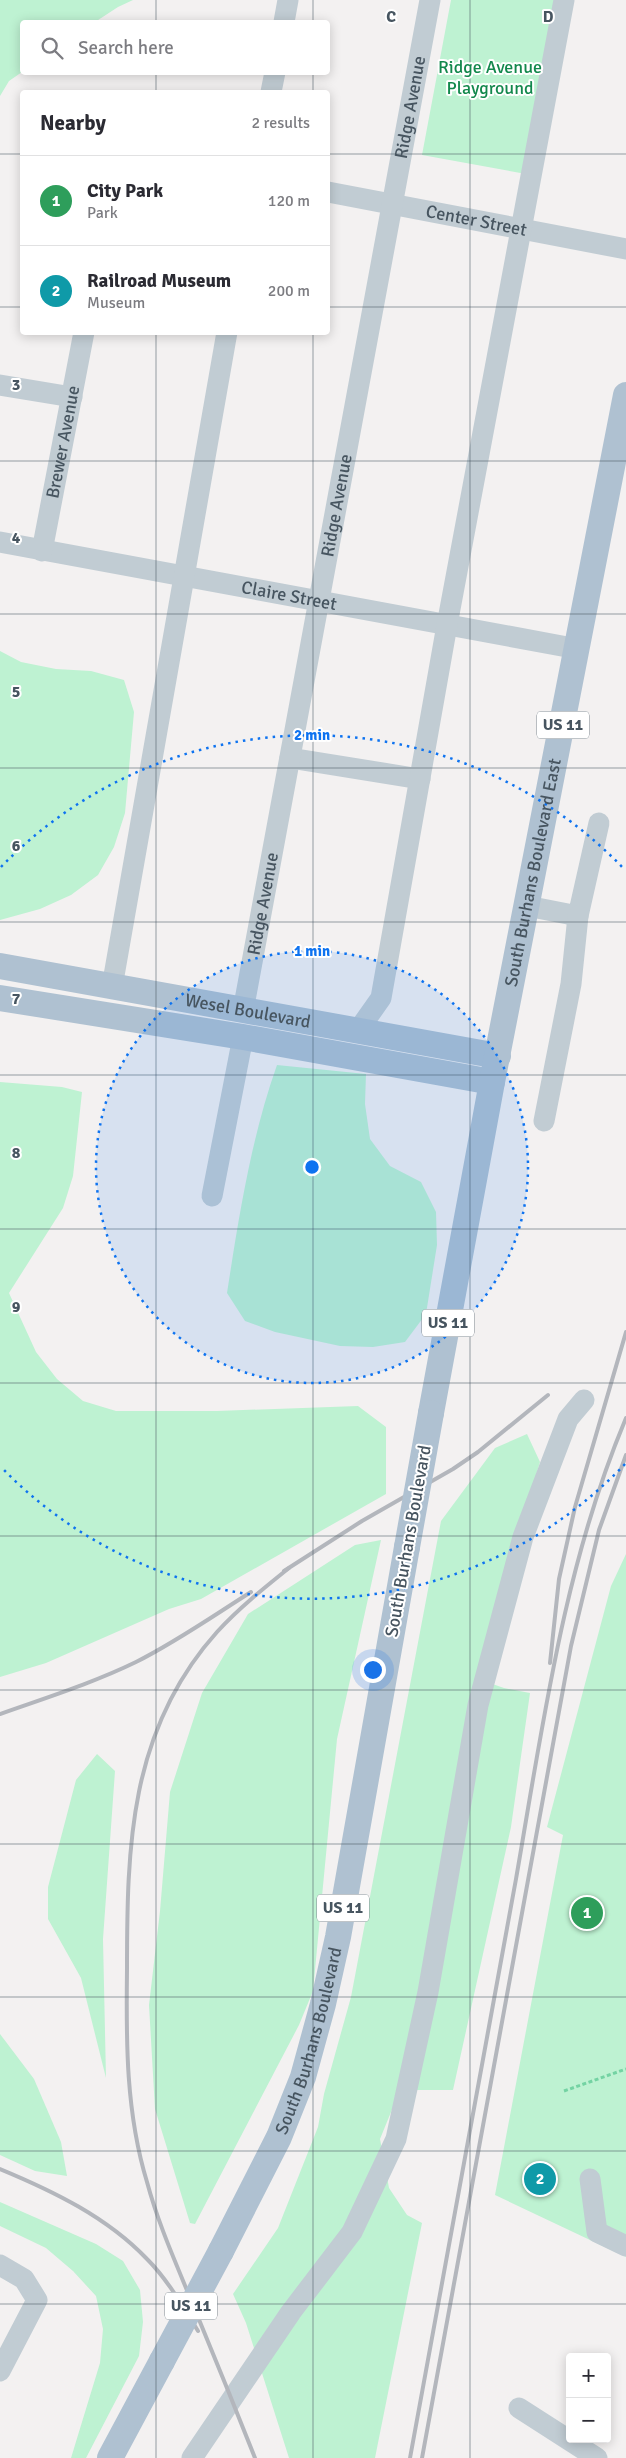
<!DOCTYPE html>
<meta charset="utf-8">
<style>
:root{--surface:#fff;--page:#f2f2f3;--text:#2b2b33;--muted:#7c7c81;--line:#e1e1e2;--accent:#1a73e8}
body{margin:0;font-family:Signika,sans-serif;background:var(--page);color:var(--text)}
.controls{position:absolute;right:15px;bottom:15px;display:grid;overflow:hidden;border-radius:5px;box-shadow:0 2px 12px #0003}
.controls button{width:45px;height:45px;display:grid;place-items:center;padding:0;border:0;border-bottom:1px solid var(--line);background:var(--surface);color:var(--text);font:25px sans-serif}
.you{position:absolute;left:372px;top:1669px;width:18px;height:18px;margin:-12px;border:4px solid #fff;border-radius:50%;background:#1a73e8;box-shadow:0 0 0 8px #1a73e833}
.badge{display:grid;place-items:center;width:32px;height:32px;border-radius:50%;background:var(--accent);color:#fff;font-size:16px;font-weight:700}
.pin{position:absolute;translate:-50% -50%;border:2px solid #fff;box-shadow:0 1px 5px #0006}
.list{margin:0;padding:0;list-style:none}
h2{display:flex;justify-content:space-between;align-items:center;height:65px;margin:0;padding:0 20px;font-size:21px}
h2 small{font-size:16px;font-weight:400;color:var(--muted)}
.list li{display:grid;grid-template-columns:32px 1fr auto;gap:15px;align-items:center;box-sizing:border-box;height:90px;padding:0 20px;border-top:1px solid var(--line)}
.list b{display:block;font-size:19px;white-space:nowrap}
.list p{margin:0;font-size:16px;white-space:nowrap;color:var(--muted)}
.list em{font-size:16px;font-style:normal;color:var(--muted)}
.icon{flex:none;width:28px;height:28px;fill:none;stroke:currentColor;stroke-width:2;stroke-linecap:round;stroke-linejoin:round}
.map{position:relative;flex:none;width:626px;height:2458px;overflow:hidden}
.search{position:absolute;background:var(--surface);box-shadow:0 2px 12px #0003;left:20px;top:20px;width:310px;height:55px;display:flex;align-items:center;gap:12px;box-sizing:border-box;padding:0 18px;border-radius:5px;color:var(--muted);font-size:19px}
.panel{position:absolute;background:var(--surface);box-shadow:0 2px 12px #0003;left:20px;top:90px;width:310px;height:245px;border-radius:5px}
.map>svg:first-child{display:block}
</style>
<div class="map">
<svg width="626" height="2458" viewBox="0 0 626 2458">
<rect width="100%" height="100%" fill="#f3f1f1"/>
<g fill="#bef2d2">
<polygon points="0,0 133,0 118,7 95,22 22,22 22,72 9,81 0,96"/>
<polygon points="451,0 559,0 526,174 422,155"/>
<polygon points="0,651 21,662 56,669 91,671 124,680 134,712 125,813 114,847 98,875 71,895 40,909 0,920"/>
<path d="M 277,1065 L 366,1074 L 365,1104 L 370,1139 L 390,1166 L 421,1182 L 436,1212 L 437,1245 L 426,1314 L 405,1342 L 373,1347 L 340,1346 L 275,1332 L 245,1321 L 227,1293 C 239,1216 251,1138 277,1065 Z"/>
<polygon points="0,1082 62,1087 82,1092 73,1176 63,1208 9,1293 36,1352 57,1379 83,1401 116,1411 217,1411 358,1406 386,1427 386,1494 201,1599 169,1609 46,1663 0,1677"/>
<polygon points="527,1434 540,1462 475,1678 504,1688 530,1693 511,1827 453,2090 400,2090 380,2139 389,2188 407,2215 422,2223 375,2458 289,2458 246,2323 233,2294 278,2228 318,2127 324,2094 351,1997 441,1521 495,1448"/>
<polygon points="381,1540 337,1739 313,1991 299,2025 195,2224 190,2223 155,2109 149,2005 160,1911 170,1792 202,1693 248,1614 355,1545"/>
<polygon points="626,1554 626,2257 495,2195 563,1835 547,1827 611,1586"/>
<polygon points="97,1754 115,1771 103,1939 106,2078 81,1978 48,1919 48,1887 76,1780"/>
<polygon points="0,2034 34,2079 61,2142 67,2176 35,2171 0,2155"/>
<polygon points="0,2202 96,2244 123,2261 140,2290 143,2322 139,2356 86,2458 71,2458 100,2363 103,2329 96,2296 73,2271 46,2248 0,2226"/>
</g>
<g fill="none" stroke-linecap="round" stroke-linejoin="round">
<polyline stroke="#74d3a3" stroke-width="3" stroke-dasharray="4 2.5" stroke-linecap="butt" points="564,2091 626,2069"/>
<g stroke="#c1ccd3" stroke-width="21">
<polyline points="284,22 288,0"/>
<polyline points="271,92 275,72"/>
<path id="s1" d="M 328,192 L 626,249"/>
<polyline points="0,385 72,397"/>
<path id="s2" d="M 0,542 L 578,649"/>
<path id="s3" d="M 42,551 L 84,332"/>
<polyline points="290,758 420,779"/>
<polyline points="527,906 578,916 599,823"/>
<polyline points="112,987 227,332"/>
<path id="s4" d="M 243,1011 L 430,0"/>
<polyline points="357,1032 381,998 447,625 564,0"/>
<polyline points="544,1121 571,984 578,916"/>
<polyline points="212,1196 243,1037"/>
<polyline points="590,2179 597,2232 626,2246"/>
<polyline points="0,2265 24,2279 37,2300 0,2371"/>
<polyline points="519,2408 597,2458"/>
<polyline points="192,2458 291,2312 352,2232 396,2139 428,1992 478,1705 523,1537 568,1419 584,1400"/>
</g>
<g stroke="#afc1d1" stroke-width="26">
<path id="s5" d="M 0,966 L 498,1056"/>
<polyline points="0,998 243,1037 492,1082"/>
<path id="s6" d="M 431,1413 L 492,1082 L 626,395"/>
<path id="s7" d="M 221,2251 L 279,2137 L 303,2077 L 323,2004 L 338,1937 L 407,1547"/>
<polyline points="110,2458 162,2361"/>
</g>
<g stroke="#b3b6bc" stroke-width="4">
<polyline points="284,1571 362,1521 453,1469 478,1452 548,1395"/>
<polyline points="550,1663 559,1579 575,1507 626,1332"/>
<path d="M 0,1714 C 45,1698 93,1683 136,1662 C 176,1642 213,1616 251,1592"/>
<path d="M 0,2169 C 53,2191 107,2217 147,2259 C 168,2280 183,2307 198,2331"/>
<path d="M 255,2458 C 234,2405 213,2353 191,2300 C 175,2261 158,2223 147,2182 C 126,2113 126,2042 127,1970 C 127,1847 129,1730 217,1632 C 239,1608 264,1588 289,1568"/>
<path d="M 410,2458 C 446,2265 481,2072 516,1879 C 543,1724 564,1565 626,1418"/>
<polyline points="422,2458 571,1646 599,1530 626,1455"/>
</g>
<g stroke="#afc1d1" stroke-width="26">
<polyline points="407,1547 431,1413"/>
<polyline points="162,2361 221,2251"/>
</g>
</g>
<path fill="none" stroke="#475560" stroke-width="1" stroke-opacity="0.55" d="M 156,0 L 156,22M 313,0 L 313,22M 470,0 L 470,2458M 156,72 L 156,92M 313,72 L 313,92M 0,154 L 22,154M 328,154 L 626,154M 0,307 L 22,307M 328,307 L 626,307M 156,332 L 156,2458M 313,332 L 313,2458M 0,461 L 626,461M 0,614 L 626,614M 0,768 L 626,768M 0,922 L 626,922M 0,1075 L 626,1075M 0,1229 L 626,1229M 0,1383 L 626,1383M 0,1536 L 626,1536M 0,1690 L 626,1690M 0,1844 L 626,1844M 0,1997 L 626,1997M 0,2151 L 626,2151M 0,2304 L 626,2304"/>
<circle cx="312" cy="1167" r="216" fill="#0e73f0" fill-opacity=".12"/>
<g fill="none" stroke="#0e73f0" stroke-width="2.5" stroke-dasharray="2.5 5">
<circle cx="312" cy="1167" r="216"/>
<path d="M625 1464A432 432 0 0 1 1 1467M1 867A432 432 0 0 1 625 870"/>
</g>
<g text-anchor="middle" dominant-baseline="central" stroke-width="4" stroke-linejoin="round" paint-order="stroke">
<g fill="#fff" stroke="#7e8890" stroke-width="1">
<rect x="537" y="711.5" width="52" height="27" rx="4"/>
<rect x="422" y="1309.5" width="52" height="27" rx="4"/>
<rect x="317" y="1894.5" width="52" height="27" rx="4"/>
<rect x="165" y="2292.5" width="52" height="27" rx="4"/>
</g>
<g font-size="16" font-weight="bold" fill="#475560">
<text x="563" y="725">US 11</text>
<text x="448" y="1323">US 11</text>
<text x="343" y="1908">US 11</text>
<text x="191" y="2306">US 11</text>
</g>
<g font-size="18" fill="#12884c" stroke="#fff">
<text x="490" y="67">Ridge Avenue<tspan x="490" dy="21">Playground</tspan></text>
</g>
<g font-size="18" fill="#475560" stroke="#fff">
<text stroke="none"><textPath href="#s4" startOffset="919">Ridge Avenue</textPath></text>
<text stroke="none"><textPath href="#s1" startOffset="151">Center Street</textPath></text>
<text stroke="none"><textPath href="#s3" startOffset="111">Brewer Avenue</textPath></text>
<text stroke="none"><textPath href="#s4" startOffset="514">Ridge Avenue</textPath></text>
<text stroke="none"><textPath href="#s2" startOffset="294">Claire Street</textPath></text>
<text stroke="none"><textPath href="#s6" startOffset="550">South Burhans Boulevard East</textPath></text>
<text stroke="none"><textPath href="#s4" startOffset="109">Ridge Avenue</textPath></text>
<text stroke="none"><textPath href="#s5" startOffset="252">Wesel Boulevard</textPath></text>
<text transform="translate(408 1541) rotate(-80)">South Burhans Boulevard</text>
<text stroke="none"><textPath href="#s7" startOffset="229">South Burhans Boulevard</textPath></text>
</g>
</g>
<g font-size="16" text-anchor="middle" font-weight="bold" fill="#475560" stroke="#fff" stroke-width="4" stroke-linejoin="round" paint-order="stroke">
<text x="391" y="22">C</text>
<text x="548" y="22">D</text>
<text x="16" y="390">3</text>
<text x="16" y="543">4</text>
<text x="16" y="697">5</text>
<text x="16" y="851">6</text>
<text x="16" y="1004">7</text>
<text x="16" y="1158">8</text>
<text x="16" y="1312">9</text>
</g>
<circle cx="312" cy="1167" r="8" fill="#0e73f0" stroke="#fff" stroke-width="2.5"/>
<g font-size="15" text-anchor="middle" font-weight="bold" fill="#0e73f0" stroke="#fff" stroke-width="4" stroke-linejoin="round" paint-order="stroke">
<text x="312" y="740">2 min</text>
<text x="312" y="956">1 min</text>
</g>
</svg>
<div class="controls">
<button>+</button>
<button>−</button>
</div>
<div class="you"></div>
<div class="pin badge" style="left:587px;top:1913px;background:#2e9e5b">1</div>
<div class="pin badge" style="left:540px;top:2179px;background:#0f9aa8">2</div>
<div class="search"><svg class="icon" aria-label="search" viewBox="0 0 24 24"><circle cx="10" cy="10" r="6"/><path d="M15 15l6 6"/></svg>Search here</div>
<section class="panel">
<h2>Nearby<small>2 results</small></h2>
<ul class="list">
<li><span class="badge" style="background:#2e9e5b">1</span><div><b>City Park</b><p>Park</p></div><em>120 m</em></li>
<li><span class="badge" style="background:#0f9aa8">2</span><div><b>Railroad Museum</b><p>Museum</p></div><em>200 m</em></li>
</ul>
</section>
</div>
